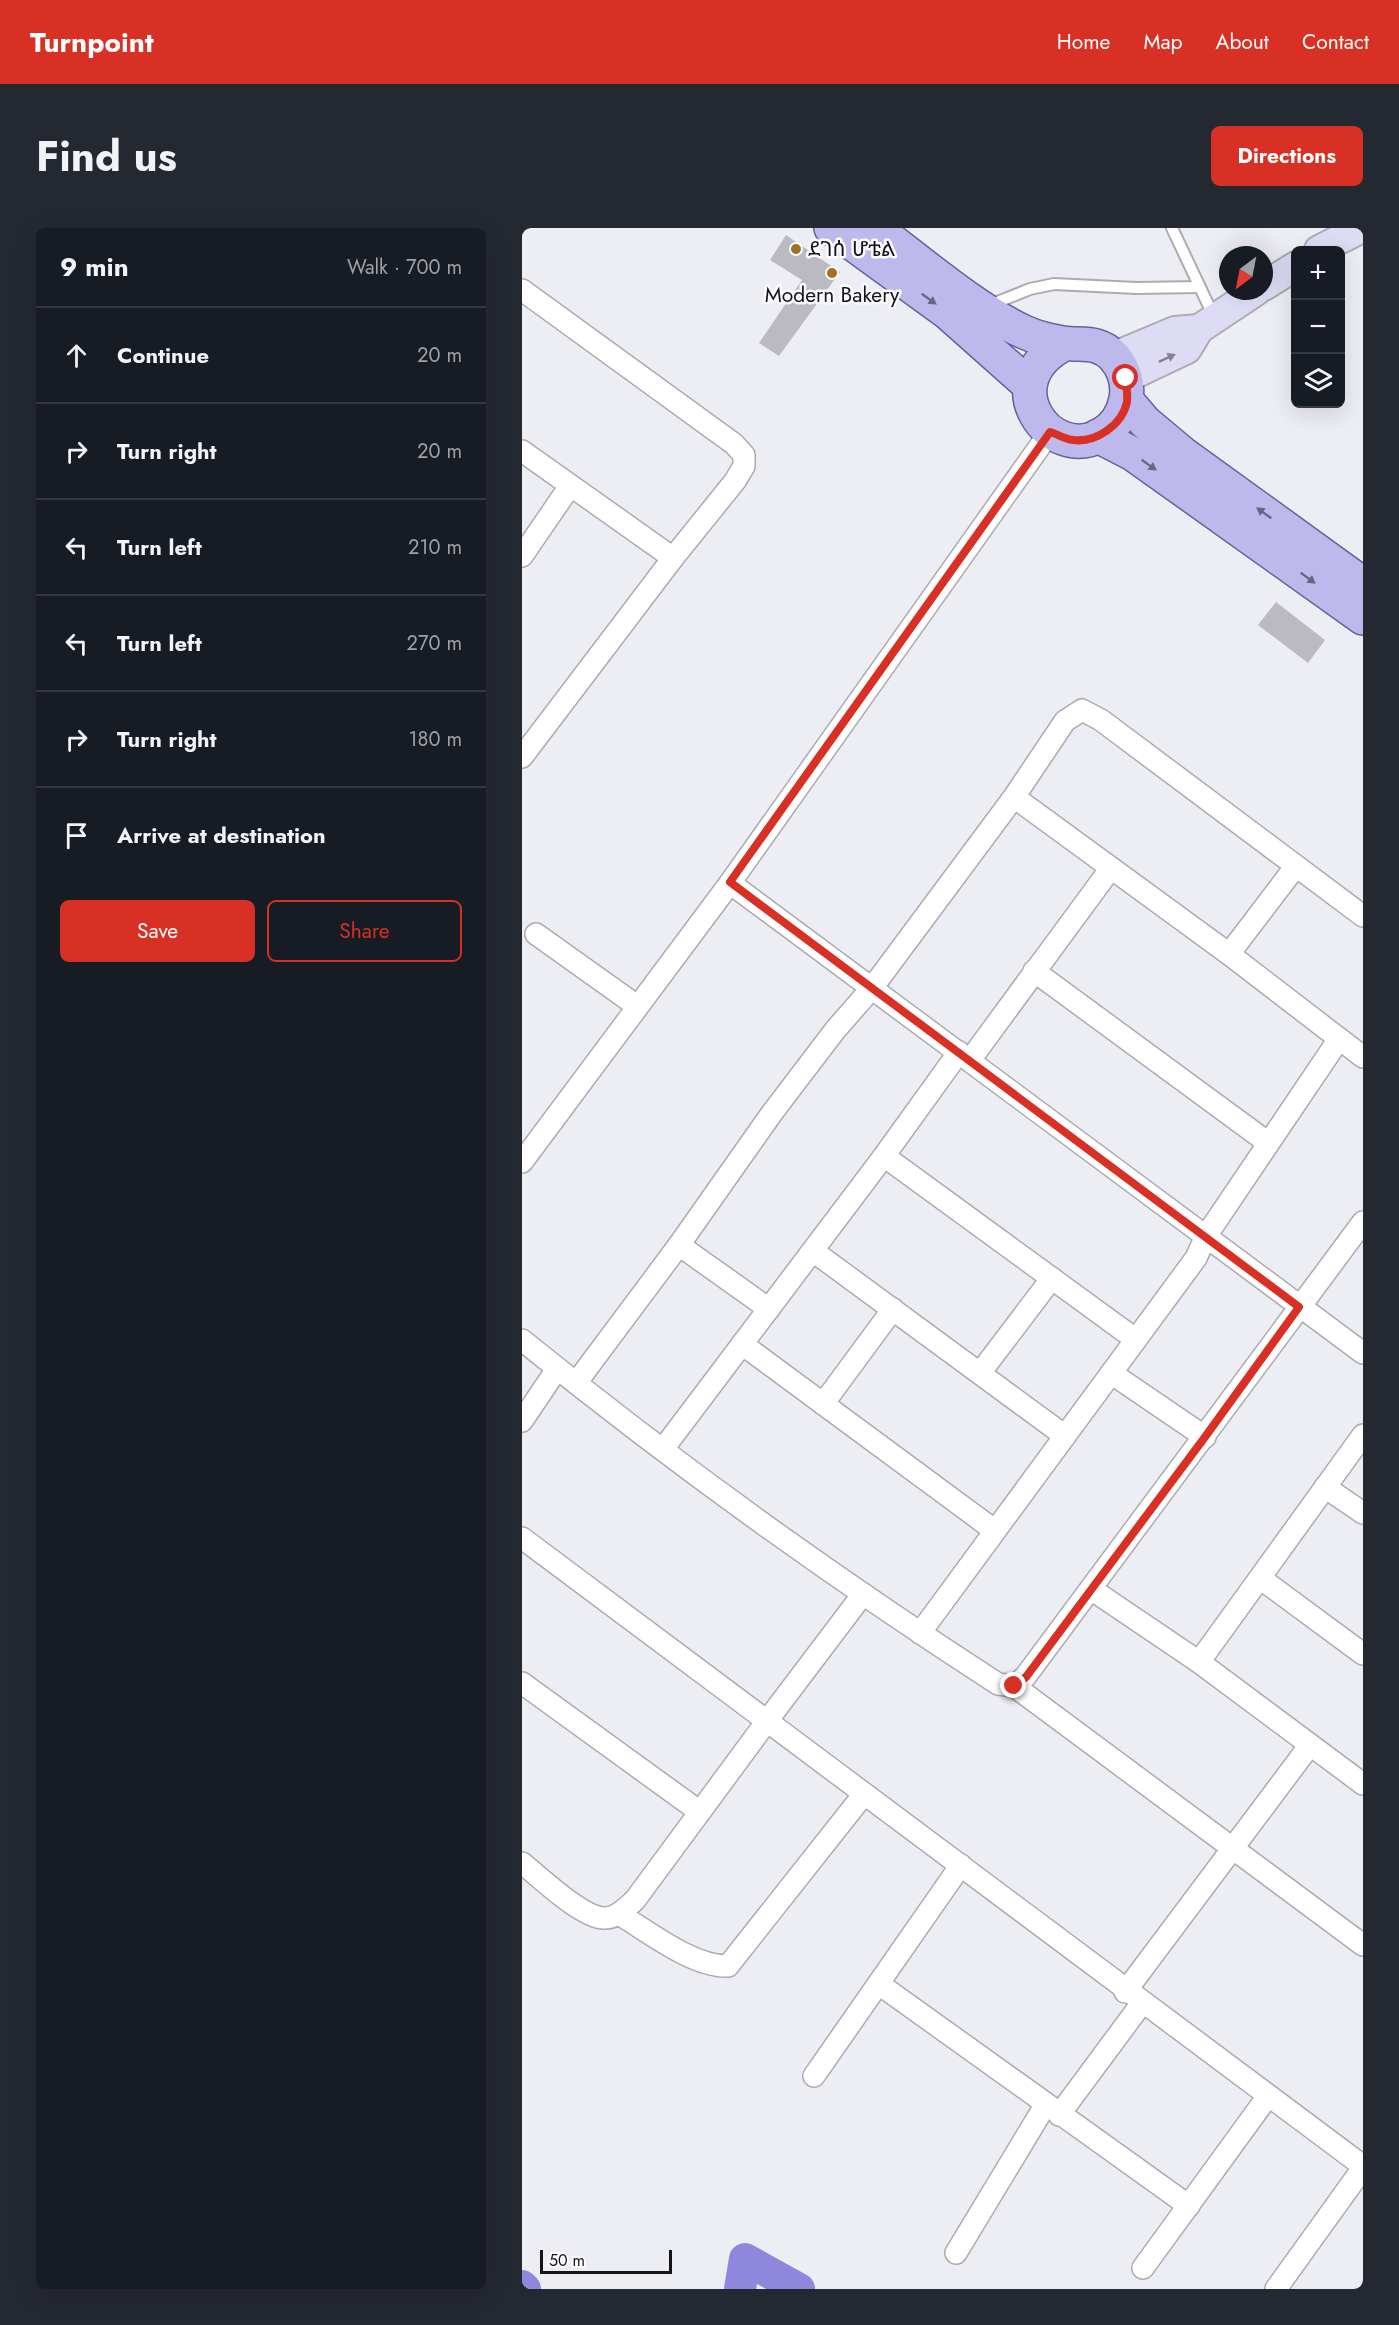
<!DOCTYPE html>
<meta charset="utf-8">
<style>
:root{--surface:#171b24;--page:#242831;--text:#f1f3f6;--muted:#9ea1a6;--line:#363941;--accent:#d93025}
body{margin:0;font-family:Jost,"Noto Sans Ethiopic",sans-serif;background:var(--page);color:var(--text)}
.controls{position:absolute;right:18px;top:18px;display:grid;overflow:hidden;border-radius:9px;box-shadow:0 6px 24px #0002}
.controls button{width:54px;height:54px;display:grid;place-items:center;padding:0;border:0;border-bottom:2px solid var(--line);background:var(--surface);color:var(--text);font:30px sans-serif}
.compass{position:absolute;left:697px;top:18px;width:54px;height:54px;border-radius:50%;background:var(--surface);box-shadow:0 6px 24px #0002;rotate:212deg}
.scale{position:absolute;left:18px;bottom:15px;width:132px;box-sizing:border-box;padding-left:6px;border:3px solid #151417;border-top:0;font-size:16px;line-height:21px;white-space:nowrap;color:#151417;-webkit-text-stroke:4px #fbfbff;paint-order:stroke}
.stop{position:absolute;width:18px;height:18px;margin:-14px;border:4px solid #d93025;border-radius:50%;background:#fff}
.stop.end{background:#d93025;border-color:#fff;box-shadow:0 2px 6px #0008}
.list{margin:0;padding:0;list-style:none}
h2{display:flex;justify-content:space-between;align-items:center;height:78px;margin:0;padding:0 24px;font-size:26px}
h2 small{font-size:20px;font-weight:400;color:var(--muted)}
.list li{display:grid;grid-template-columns:39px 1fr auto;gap:18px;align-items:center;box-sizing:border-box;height:96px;padding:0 24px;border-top:2px solid var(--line)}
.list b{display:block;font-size:22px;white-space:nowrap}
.list em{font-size:20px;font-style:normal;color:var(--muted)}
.actions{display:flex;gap:12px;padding:18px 24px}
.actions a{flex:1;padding:14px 0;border:2px solid var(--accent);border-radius:9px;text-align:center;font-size:21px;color:var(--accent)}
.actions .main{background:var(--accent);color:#fff}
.icon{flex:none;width:33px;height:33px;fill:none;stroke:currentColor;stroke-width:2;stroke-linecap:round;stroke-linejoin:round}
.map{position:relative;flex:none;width:841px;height:2061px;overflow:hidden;border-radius:9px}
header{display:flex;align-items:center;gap:36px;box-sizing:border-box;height:84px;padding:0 30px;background:var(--accent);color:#fff}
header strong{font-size:28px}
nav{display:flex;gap:33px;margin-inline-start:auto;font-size:21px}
.intro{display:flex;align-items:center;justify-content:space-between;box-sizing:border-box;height:144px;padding:0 36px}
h1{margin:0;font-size:42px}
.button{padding:15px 27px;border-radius:9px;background:var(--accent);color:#fff;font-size:21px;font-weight:700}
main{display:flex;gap:36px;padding:0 36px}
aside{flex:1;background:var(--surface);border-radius:9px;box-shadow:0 6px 24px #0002}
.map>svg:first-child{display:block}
</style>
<header>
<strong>Turnpoint</strong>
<nav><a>Home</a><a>Map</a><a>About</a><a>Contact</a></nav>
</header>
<div class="intro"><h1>Find us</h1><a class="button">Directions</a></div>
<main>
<aside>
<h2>9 min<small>Walk · 700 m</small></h2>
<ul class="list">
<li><svg class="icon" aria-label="ahead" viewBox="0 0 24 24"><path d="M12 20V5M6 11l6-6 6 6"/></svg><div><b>Continue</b></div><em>20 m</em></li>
<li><svg class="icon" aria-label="right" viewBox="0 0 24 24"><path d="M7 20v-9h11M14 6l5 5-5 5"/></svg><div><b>Turn right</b></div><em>20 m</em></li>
<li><svg class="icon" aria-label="left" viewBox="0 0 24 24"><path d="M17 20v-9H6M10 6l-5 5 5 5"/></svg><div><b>Turn left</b></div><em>210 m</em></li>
<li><svg class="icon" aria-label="left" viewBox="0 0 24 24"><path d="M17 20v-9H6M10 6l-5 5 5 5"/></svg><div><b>Turn left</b></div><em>270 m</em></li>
<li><svg class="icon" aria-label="right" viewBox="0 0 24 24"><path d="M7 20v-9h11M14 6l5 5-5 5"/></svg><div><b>Turn right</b></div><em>180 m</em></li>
<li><svg class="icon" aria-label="arrive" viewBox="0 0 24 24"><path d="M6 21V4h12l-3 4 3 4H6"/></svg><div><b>Arrive at destination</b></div></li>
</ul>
<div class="actions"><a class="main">Save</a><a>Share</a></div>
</aside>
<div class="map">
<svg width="841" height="2061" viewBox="0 0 841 2061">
<rect width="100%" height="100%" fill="#ededf4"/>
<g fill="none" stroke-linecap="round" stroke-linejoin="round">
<g stroke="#8f87de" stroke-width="32">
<polyline points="0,2058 3,2061"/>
<polyline points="218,2061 223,2031 277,2061"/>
</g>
</g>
<g fill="#babac0">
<polygon points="264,7 318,44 257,128 237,115 280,52 248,32"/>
<polygon points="754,374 803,412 786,435 736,397"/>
</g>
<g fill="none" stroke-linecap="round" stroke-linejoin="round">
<defs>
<g id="lane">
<polyline points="650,0 692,89"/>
<polyline points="468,77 508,61 532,56 614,60 678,59"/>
</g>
<g id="street">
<polyline points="0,62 212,216 222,227 222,238 213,253 151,330 0,529"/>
<polyline points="0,223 151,330"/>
<polyline points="0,328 48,258"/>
<polyline points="492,569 707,726 841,829"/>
<polyline points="208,655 841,1125"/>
<polyline points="14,706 115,778"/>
<polyline points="707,726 774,638"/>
<polyline points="512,743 745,914"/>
<polyline points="448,832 589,640"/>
<polyline points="362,928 613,1111"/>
<polyline points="0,934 208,655 528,204"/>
<polyline points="157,1017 247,1081"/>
<polyline points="291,1023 543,1208"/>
<path d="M 0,1112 C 152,1235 312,1350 476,1456 L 492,1458 L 841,1717"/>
<polyline points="220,1116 472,1302"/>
<polyline points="458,1145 530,1050"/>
<polyline points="589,1145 683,1209"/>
<polyline points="54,1155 157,1017 250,885 314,801 350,760 492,569 543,493 560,482 579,492 841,688"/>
<polyline points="301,1176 371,1081"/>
<polyline points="0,1193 35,1141"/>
<polyline points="141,1221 362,928 437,824"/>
<polyline points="803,1259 841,1285"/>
<path d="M 0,1310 L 245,1493 L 113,1672 C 104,1680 94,1691 81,1690 C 58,1688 19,1650 0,1635"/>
<polyline points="738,1350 841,1426"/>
<polyline points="569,1361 677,1434 841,1556"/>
<path d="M 341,1366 L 245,1493 C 443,1642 641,1791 841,1938"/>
<polyline points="398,1405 674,1030 684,1008 817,811"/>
<polyline points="677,1434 841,1207"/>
<polyline points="0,1455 178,1584"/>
<polyline points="492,1458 503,1449 841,994"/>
<path d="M 97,1686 C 127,1704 171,1739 206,1738 L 342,1566"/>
<polyline points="357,1756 667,1978"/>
<polyline points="603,1764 788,1517"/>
<polyline points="292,1848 439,1637"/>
<polyline points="537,1887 620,1775"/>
<polyline points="434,2025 524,1876"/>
<polyline points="621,2040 746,1868"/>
<polyline points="754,2061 841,1940"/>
</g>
<g id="secondary">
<polyline points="797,22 840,0"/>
<polyline points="742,58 774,38"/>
<polyline points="591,129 653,103 677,101"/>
<polyline points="604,150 665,121 677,101 734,63"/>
</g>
<g id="primary">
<polyline points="309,0 426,85 507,157"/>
<path d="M 353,0 C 396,32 454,82 502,104 C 513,109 529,113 541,115 C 560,118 576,112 592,129 C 614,154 606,191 579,207 C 528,236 469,154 542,116"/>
<polyline points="605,173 623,194 660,225 841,356"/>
<polyline points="576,208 611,226 841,390"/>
</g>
</defs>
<use href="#lane" stroke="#ababb1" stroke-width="14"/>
<use href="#street" stroke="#ababb1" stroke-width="24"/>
<use href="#secondary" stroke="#ababb1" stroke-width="32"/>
<use href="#primary" stroke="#666199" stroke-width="36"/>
<use href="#lane" stroke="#fff" stroke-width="10"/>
<use href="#street" stroke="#fff" stroke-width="21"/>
<use href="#secondary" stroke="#dedcf5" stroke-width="28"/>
<use href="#primary" stroke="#beb9ec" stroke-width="33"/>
</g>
<defs><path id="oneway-solid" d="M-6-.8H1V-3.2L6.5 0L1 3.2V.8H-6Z" transform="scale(1.5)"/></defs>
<g fill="#6a6682">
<use href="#oneway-solid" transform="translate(407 71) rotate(36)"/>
<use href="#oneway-solid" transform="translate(627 237) rotate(35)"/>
<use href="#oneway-solid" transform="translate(742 285) rotate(-144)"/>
<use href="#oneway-solid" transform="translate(786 350) rotate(36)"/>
</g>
<use fill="#848291" href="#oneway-solid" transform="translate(645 130) rotate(-25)"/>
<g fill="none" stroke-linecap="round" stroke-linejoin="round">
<path stroke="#d93025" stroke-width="8" d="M 492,1458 L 504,1449 L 683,1209 L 777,1079 L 208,654 L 528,204 C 535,206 543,211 551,212 C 574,215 600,197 605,174 C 606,166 604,157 604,150"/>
</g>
<g fill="#9f7123" stroke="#fbfbff" stroke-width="2">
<circle cx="274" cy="21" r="6"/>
<circle cx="310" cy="45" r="6"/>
</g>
<g text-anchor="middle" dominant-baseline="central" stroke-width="5" stroke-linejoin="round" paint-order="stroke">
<g font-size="21" fill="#151417" stroke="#fbfbff" text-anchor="start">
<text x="286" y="21">ደገሰ ሆቴል</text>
<text x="310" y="67" text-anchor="middle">Modern Bakery</text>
</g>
</g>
</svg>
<div class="controls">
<button>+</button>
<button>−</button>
<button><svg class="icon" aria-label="layers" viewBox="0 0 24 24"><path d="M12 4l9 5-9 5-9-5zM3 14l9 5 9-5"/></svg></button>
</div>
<svg class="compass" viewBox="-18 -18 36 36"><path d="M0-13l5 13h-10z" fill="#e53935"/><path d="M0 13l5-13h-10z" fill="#9ea1a6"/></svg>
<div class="scale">50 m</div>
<div class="stop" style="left:604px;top:150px"></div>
<div class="stop end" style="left:492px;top:1458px"></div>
</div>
</main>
